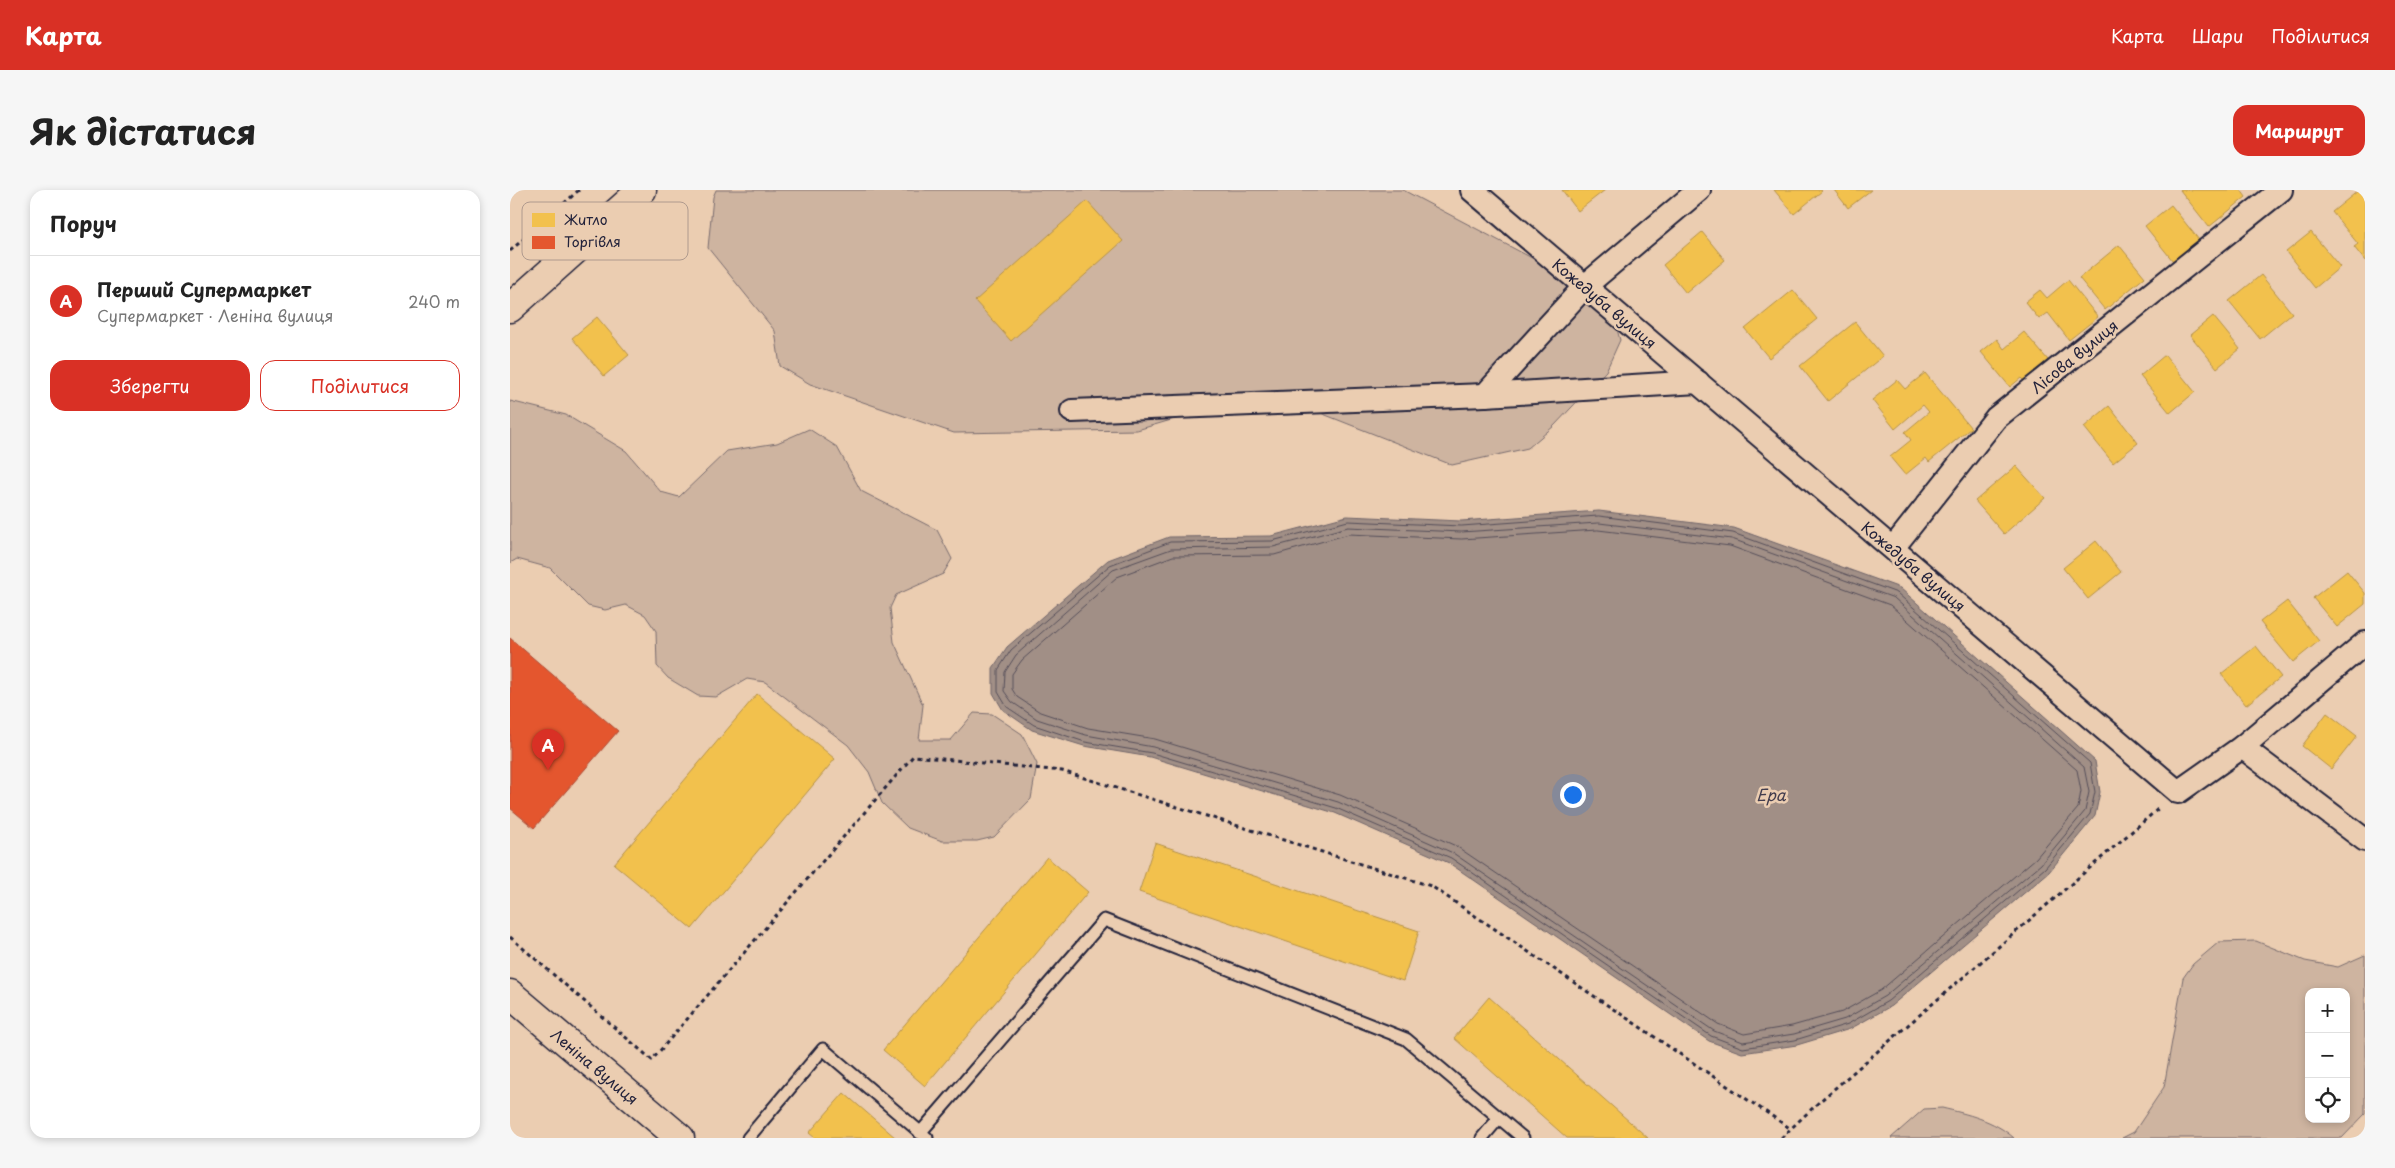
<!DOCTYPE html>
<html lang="uk">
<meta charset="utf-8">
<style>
:root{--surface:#fff;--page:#f6f6f6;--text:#222;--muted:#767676;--line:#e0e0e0;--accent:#d93025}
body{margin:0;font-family:"Playpen Sans",sans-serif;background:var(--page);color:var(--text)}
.controls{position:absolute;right:15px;bottom:15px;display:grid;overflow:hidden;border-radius:10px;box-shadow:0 2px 8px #0003}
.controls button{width:45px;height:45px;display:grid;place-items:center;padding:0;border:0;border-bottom:1px solid var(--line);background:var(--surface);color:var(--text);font:25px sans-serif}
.you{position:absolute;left:1062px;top:604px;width:18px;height:18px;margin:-12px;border:4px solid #fff;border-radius:50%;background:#1a73e8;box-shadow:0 0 0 8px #1a73e833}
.badge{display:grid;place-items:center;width:32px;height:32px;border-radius:50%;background:var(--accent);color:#fff;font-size:16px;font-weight:700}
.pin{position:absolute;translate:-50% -41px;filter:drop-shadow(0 1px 2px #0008)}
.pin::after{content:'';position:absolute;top:26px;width:18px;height:15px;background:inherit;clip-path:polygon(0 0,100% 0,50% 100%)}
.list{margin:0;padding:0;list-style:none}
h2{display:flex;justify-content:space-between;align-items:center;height:65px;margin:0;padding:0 20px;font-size:21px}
h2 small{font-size:16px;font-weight:400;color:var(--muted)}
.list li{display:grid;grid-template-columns:32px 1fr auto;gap:15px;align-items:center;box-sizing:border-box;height:90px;padding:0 20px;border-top:1px solid var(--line)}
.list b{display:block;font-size:19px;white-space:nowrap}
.list p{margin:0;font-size:16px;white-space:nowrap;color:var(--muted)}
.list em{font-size:16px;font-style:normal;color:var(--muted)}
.actions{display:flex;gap:10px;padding:15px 20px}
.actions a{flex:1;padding:11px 0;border:1px solid var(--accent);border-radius:15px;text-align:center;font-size:18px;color:var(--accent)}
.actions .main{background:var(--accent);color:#fff}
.icon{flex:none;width:28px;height:28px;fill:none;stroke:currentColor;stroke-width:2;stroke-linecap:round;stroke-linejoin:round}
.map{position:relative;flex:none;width:1855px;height:948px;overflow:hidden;border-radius:15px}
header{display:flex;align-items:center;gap:30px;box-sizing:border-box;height:70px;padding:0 25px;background:var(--accent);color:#fff}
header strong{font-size:24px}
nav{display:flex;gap:28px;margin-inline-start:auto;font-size:18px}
.intro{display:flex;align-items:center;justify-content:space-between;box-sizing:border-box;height:120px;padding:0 30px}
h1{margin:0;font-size:35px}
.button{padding:12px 22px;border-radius:15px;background:var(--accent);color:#fff;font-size:18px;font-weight:700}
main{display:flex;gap:30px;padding:0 30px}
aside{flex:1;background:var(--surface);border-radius:15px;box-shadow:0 2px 8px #0003}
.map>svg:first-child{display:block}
</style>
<header>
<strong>Карта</strong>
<nav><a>Карта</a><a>Шари</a><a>Поділитися</a></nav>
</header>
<div class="intro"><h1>Як дістатися</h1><a class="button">Маршрут</a></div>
<main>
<aside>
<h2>Поруч<small></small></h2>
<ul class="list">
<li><span class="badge">A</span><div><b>Перший Супермаркет</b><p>Супермаркет · Леніна вулиця</p></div><em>240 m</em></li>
</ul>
<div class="actions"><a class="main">Зберегти</a><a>Поділитися</a></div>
</aside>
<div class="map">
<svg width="1855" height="948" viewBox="0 0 1855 948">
<rect width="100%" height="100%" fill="#ebcdb1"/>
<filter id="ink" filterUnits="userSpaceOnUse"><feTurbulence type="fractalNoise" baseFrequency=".02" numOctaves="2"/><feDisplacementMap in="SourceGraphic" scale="10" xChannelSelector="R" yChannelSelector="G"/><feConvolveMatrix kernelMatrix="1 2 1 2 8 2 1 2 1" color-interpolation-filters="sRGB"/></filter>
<g filter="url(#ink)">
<g fill="#ceb4a0" stroke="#786b6e" fill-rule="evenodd">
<polygon points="206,0 893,0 1075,96 1101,118 1110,150 1096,181 1044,236 1018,258 942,275 803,220 733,209 627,240 444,243 300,194 270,176 265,141 198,58 203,7"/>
<polygon points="0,211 56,225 116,261 151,302 169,307 217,261 267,253 299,239 327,257 351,301 427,340 442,369 433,384 386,405 380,418 384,452 413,515 409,550 441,550 464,523 482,524 512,544 527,574 521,609 484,647 467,651 432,651 398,638 372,613 359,582 338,555 255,492 237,489 206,507 188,506 158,488 147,476 146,441 135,425 116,415 95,420 78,416 40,378 7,369 0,373"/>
<path d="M 1746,751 L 1795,771 L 1828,777 L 1855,765 L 1855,924 L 1832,948 L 1612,948 L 1624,942 L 1654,897 L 1673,788 L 1683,774 L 1709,752 ZM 1799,802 L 1836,802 L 1836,929 L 1799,929 Z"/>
<path d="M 1432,918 C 1457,924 1484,930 1504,948 L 1381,948 L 1414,919 Z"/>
</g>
<polygon fill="#a18f86" stroke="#6e6368" points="1089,321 1224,338 1390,398 1585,571 1590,602 1585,626 1539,682 1381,816 1340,839 1287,855 1232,863 1199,851 939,673 825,623 640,567 574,556 522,540 493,520 483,503 483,478 497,457 598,370 659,347 761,346 837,326 951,331"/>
<g fill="#f2c14e" stroke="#b49148">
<polygon points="1052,0 1095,0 1068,21"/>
<polygon points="1264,0 1311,0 1312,1 1284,24"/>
<polygon points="1324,0 1361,0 1338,18"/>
<polygon points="1670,0 1731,0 1736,7 1699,37"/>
<polygon points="1849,0 1855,0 1855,71 1844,57 1848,54 1822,22"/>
<polygon points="577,11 613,51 501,151 465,111"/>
<polygon points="1661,15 1689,50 1663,71 1635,36"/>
<polygon points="1192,42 1215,70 1176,103 1153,75"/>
<polygon points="1801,42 1830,77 1805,98 1776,62"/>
<polygon points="1609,55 1635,87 1595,120 1569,88"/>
<polygon points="1751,85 1782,123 1750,149 1719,111"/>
<polygon points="1558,90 1588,127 1559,150 1538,123 1529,129 1515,112 1530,100 1537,108"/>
<polygon points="1283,100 1307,129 1259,168 1235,139"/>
<polygon points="1703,126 1730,159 1707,178 1680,145"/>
<polygon points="87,127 119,165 94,186 62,148"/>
<polygon points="1345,132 1373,166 1318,211 1290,176"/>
<polygon points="1514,142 1538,170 1514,191 1511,188 1500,197 1471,162 1487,149 1494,159"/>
<polygon points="1655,165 1685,202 1660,223 1630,186"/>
<polygon points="1415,183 1461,238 1419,272 1416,268 1395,285 1380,267 1401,250 1395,242 1419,222 1413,215 1385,239 1362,210 1387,190 1395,199"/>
<polygon points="1599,216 1628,253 1603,273 1574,237"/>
<polygon points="1506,276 1535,308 1494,344 1465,311"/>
<polygon points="1586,351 1611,382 1578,409 1553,378"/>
<polygon points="1837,381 1855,403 1855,414 1827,437 1803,408"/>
<polygon points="1777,411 1809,451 1783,472 1750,432"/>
<polygon points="1746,456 1771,487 1736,515 1711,484"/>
<polygon points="247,504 325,569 182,739 104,674"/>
<polygon points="1817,523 1847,546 1821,579 1792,556"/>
<polygon points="645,653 909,741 893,791 629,702"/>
<polygon points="537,667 578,702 415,896 373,860"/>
<polygon points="979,807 1138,948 1057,948 944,848"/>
<polygon points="334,903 386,948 305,948 299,943"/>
</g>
<polygon fill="#e4572e" stroke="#aa4732" points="0,448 108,541 24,638 0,618"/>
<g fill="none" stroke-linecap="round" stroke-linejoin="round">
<g stroke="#554e59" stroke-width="1">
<polygon points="1089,326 1223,343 1387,403 1580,573 1585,602 1580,624 1535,678 1378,811 1338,834 1285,850 1233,858 1201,846 941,668 826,618 642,563 575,552 524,535 497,517 488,502 488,480 501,460 600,375 660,352 762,351 838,331 951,336"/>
<polygon points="1089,333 1222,349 1384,408 1574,577 1579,602 1575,621 1531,674 1375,806 1335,829 1284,844 1233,852 1204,841 943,663 828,612 643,557 576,545 527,529 502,512 494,501 495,482 506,465 603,380 661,359 763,357 838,337 951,342"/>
<polygon points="1088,340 1220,356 1380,415 1567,580 1571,601 1568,618 1526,668 1371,800 1332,822 1282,836 1234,844 1208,834 946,656 830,605 645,549 578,538 530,522 507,507 502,499 502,484 512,470 607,387 663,366 764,365 839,344 951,349"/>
</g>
<defs>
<g id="lane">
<polyline points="410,943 594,730 896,849 1013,948"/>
<polyline points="238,948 313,859 417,948"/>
<polyline points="972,948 989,928"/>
</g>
<g id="street">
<polyline points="962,0 1668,602 1732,557 1855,650"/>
<polyline points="975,205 1075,96 1189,0"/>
<polyline points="562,221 975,205 1188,192"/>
<polyline points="1383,358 1486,228 1771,0"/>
<polyline points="1732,557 1855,453"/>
</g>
<g id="secondary">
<polyline points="0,118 132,0"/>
<polyline points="0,804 170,948"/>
</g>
</defs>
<use href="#lane" stroke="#22223b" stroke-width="15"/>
<use href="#street" stroke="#22223b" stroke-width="26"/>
<use href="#secondary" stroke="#22223b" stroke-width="31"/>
<g stroke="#22223b" stroke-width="3" stroke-dasharray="4 4" stroke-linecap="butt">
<polyline points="0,61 69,0"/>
<polyline points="0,747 142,870 403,566 552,581 921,696 1281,939"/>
<polyline points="1271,948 1309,912 1649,618"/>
</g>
<use href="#lane" stroke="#ebcdb1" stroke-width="11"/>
<use href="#street" stroke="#ebcdb1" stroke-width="22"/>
<use href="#secondary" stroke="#ebcdb1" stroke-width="28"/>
</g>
</g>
<g text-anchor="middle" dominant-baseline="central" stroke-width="5" stroke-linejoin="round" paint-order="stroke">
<g font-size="15" fill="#22223b" stroke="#ebcdb1">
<text transform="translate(1095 113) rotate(40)">Кожедуба вулиця</text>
<text transform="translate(1564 166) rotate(-39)">Лісова вулиця</text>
<text transform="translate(1404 376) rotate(40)">Кожедуба вулиця</text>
<text transform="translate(85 876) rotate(40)">Леніна вулиця</text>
</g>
<g font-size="16" font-style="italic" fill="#423d4e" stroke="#ebcdb1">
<text x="1261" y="604">Ера</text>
</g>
</g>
<rect x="12" y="12" width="166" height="58" rx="8" fill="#ebcdb1" stroke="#af9a8e" stroke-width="1"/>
<rect x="22" y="23" width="23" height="14" fill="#f2c14e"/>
<rect x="22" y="46" width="23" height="13" fill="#e4572e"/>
<g font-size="14" fill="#22223b">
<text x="54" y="35">Житло</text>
<text x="54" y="57">Торгівля</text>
</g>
</svg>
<div class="controls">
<button>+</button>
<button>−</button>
<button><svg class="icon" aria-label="locate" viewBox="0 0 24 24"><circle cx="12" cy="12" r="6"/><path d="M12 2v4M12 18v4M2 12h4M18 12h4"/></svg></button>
</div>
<div class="you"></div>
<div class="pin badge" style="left:38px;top:580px">A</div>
</div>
</main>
